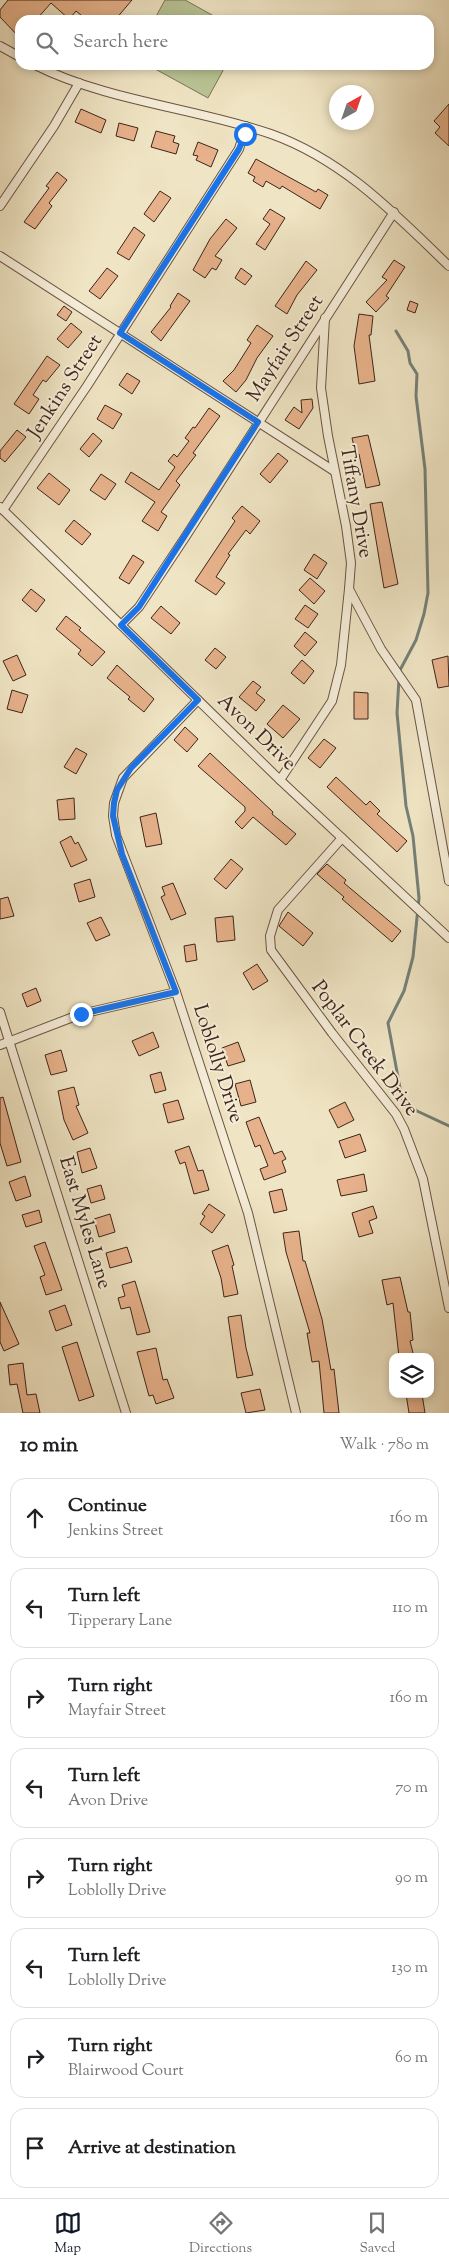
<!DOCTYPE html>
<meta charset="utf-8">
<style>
:root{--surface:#fff;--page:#f6f6f6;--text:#202124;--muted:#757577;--line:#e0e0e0;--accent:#111827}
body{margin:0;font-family:"Sorts Mill Goudy",serif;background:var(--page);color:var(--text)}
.controls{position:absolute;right:15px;bottom:15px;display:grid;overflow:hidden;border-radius:10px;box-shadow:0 2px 8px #0003}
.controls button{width:45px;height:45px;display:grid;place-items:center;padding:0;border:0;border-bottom:1px solid var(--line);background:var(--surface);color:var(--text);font:25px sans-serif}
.compass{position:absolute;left:329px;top:85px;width:45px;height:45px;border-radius:50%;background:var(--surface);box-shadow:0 2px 8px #0003;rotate:40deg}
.stop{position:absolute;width:15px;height:15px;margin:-11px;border:4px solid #1a73e8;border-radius:50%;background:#fff}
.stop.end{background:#1a73e8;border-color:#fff;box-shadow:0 1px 5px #0008}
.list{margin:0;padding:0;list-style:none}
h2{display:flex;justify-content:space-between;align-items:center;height:65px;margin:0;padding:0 20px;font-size:21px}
h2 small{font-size:16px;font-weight:400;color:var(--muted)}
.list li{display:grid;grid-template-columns:32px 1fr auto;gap:15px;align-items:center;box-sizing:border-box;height:80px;margin:0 10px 10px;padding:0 10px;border:1px solid var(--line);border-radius:15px}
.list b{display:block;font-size:19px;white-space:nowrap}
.list p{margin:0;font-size:16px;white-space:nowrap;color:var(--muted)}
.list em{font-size:16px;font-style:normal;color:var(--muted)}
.icon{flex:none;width:28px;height:28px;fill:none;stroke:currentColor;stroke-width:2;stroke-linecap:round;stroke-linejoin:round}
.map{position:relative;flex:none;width:449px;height:1413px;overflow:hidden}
.search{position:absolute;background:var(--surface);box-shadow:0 2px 8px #0003;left:15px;right:15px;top:15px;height:55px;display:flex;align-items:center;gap:12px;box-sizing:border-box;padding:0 18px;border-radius:15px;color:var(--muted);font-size:19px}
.sheet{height:785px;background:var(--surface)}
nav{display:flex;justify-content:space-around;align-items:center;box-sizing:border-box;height:70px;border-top:1px solid var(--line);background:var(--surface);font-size:14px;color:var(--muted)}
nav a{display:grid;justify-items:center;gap:2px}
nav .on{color:var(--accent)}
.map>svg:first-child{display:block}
</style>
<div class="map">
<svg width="449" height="1413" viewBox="0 0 449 1413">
<rect width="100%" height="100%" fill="#efe4c3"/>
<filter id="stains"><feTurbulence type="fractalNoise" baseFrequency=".004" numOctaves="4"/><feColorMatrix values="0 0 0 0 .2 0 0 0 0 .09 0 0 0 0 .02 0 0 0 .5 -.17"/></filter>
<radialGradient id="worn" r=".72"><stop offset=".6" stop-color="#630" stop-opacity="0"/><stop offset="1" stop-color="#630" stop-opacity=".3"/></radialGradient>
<g fill="#b8c494" stroke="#7b7457">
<polygon points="165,0 185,0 221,20 154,20"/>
<polygon points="148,65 226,65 208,98"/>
</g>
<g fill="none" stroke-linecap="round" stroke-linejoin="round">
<g stroke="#758078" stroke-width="3">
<polyline points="396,331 408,351 410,363 417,374 416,396 425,469 428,593 424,614 416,640 399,672"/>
<polyline points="399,678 397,713 406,806 413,836 419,898 413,957 404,991 388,1023 402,1099 417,1111 449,1126"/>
</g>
</g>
<g fill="#e7b28b" stroke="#3e241a">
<polygon points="8,0 132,0 115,20 87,20 76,11 69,19 51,3 36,20 20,20 20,38 0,17 0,10"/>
<polygon points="449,104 449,146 435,133 440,127 434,121"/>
<polygon points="81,109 106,120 101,133 75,122"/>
<polygon points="119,123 138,128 134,141 116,136"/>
<polygon points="156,131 175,136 173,142 179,144 176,154 151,147"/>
<polygon points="198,142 218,150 211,167 196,160 198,156 193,155"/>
<polygon points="256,159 316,192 318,189 328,195 320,209 282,186 280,189 266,181 263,187 253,181 255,177 248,173"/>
<polygon points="57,172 67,180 49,203 52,206 35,229 24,222 49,188 46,186"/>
<polygon points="160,191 171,198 154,222 144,214"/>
<polygon points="270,209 285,218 265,250 256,244 270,224 263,219"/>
<polygon points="226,219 237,228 215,256 222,260 216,270 212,268 205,278 193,270 210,239"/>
<polygon points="134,227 145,235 129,260 117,253"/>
<polygon points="394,260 405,267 386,296 389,298 376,312 366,302 387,280 382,277"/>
<polygon points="306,261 317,270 297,295 287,314 275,306"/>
<polygon points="107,268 118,276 100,299 89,291"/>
<polygon points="241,268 252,276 245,285 235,278"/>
<polygon points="178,293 190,301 161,341 151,332 171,307 170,306"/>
<polygon points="410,301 418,304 415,313 407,310"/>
<polygon points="64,306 72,312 66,321 57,315"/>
<polygon points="359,314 373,316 371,335 369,335 375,381 359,384 354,346"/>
<polygon points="71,323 82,332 68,348 57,339"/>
<polygon points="257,325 273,336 257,358 246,380 236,392 223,381 234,370 251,343 247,340"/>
<polygon points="47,356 60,365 46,382 43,380 33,395 39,399 29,414 14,404"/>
<polygon points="127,373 140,381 132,394 119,385"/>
<polygon points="312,399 313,408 299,429 285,420 294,407 302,413 301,400"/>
<polygon points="105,405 122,414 113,429 97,419"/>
<polygon points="209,408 220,416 193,453 196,455 176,481 180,485 161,512 167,516 158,531 142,521 155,502 125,482 131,472 159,490 175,467 168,461 174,454 177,457 189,441 185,438 193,427 195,428"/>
<polygon points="17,430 26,437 5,462 0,458 0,451"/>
<polygon points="93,433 102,441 89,457 80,449"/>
<polygon points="368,435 380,485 366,488 359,454 356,455 352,438"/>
<polygon points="278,453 288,461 270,483 260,474"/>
<polygon points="49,473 70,490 59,505 37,488"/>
<polygon points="101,474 116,484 105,500 90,490"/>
<polygon points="382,502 398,584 384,588 370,504"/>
<polygon points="242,506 260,521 250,534 246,530 228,554 230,555 216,577 225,583 216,595 195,581 235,521 232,518"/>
<polygon points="74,520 91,534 82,545 65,531"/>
<polygon points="314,554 327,563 317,579 304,570"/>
<polygon points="133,555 144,562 129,584 119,578"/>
<polygon points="310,578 325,591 314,604 299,590"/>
<polygon points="31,589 45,600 36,612 22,600"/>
<polygon points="305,605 318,614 308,628 295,619"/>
<polygon points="161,606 180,623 171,634 151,618"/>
<polygon points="66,616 81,628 79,630 105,652 92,666 78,654 81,650 56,629"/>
<polygon points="305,632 317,642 305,656 294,646"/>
<polygon points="215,648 226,657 216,669 205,660"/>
<polygon points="17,655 26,675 13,681 3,661"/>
<polygon points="448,656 449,686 438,688 432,660"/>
<polygon points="302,660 314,671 304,684 291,673"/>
<polygon points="117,665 154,699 144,712 128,699 130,697 107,678"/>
<polygon points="253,681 261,687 256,693 265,700 256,711 239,697"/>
<polygon points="12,690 28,695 22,713 7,709"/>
<polygon points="354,692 368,693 368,719 354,719"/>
<polygon points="283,705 300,719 283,738 267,724"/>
<polygon points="185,727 198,739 187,752 174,740"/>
<polygon points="324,739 336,748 320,768 308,758"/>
<polygon points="76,748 87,754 76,774 64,767"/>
<polygon points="210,753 273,812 272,814 296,834 286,845 253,817 242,829 235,822 245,811 245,807 198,766"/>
<polygon points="336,777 366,805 370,801 380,811 377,814 407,841 397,852 327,787"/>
<polygon points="74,798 75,819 59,820 57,800"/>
<polygon points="156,813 162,844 146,847 140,817"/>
<polygon points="71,836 75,844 78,842 87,860 71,867 60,842"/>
<polygon points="231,859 243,869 226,889 214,879"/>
<polygon points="327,864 346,880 344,883 401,931 392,942 342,899 344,897 317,874"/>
<polygon points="90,879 95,897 79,902 74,884"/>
<polygon points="173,883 186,914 171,920 161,897 165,895 162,887"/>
<polygon points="8,897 14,916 0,919 0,899"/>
<polygon points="288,912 313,933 303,946 279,926"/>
<polygon points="233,916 235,940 217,942 215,918"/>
<polygon points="101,917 110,935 96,941 87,923"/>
<polygon points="195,944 197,960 186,962 184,946"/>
<polygon points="257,964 268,981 253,990 243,973"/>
<polygon points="36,988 41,1001 27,1007 22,994"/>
<polygon points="153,1032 159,1047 139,1056 132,1041"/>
<polygon points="238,1042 245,1061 228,1066 222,1048"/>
<polygon points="61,1050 67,1071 51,1075 45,1055"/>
<polygon points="161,1072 166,1090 155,1093 150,1075"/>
<polygon points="250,1080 256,1102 241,1106 235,1084"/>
<polygon points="74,1087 79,1105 76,1106 88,1133 73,1140 64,1120 58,1091"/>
<polygon points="3,1097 21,1162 7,1166 0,1143 0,1098"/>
<polygon points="178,1100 184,1119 168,1123 163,1104"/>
<polygon points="345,1102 354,1120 338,1128 329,1110"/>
<polygon points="259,1117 274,1154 282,1151 286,1159 282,1161 286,1172 264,1180 260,1169 268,1166 260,1145 255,1147 246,1122"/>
<polygon points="360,1134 366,1151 345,1158 339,1141"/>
<polygon points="189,1146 198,1171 203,1170 209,1190 194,1194 185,1162 180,1164 175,1151"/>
<polygon points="90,1148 97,1168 82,1173 77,1152"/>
<polygon points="364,1174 367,1191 341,1196 337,1180"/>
<polygon points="25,1176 31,1196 16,1201 9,1182"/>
<polygon points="101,1185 105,1199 91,1203 87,1189"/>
<polygon points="282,1189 287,1210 274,1213 269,1192"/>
<polygon points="209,1204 225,1215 212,1233 200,1224 205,1216 202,1214"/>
<polygon points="373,1206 377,1218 369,1221 373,1233 359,1237 352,1213"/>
<polygon points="39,1210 42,1222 26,1227 22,1215"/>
<polygon points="110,1214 115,1232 99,1237 94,1219"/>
<polygon points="299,1231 303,1261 305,1261 322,1319 331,1370 334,1369 339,1413 324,1413 319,1361 312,1362 307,1333 310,1333 286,1252 283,1233"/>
<polygon points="45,1242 62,1290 46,1295 40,1277 45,1275 34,1246"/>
<polygon points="228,1245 234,1265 232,1266 238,1294 224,1297 221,1278 212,1251"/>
<polygon points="127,1247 132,1262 110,1268 106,1253"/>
<polygon points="400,1277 408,1312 410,1312 413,1340 410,1341 414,1357 399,1357 393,1303 387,1305 382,1280"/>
<polygon points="135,1281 150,1332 137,1335 130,1307 121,1309 118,1298 125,1296 122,1285"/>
<polygon points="0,1302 19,1344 4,1351 0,1342"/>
<polygon points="65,1305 72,1325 56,1331 49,1311"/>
<polygon points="241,1315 246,1348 253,1375 237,1378 228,1317"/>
<polygon points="77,1342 94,1396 79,1401 62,1347"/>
<polygon points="156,1348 163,1380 167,1379 174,1398 156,1404 153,1395 149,1396 137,1352"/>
<polygon points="23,1363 27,1395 36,1394 40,1413 23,1413 17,1384 10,1385 8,1365"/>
<polygon points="260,1389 265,1410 246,1413 241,1393"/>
<polygon points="406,1394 422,1394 425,1413 409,1413"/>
</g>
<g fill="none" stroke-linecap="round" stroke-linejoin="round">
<defs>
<g id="street">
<polyline points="0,46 20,57"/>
<path d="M 35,65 C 107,101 195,108 271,134 C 344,160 395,214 449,266"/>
<polyline points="0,206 54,126 79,83"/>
<polyline points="0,256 334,471"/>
<polyline points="325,318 321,388 328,436 346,526 351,563 349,589 381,649 416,700 449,881"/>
<polyline points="0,507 280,780 449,938"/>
<polyline points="3,510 87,386 239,149 246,126"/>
<polyline points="121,625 139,607 186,536 394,212"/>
<polyline points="198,700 123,778 114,803 113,816 116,835 176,992 248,1213 296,1413"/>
<polyline points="280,780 332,701 341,665 349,589"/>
<polyline points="342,838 278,910 270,936 271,950 332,1033 396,1114 404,1129 423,1179 449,1308"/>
<polyline points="0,1012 126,1413"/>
<polyline points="0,1045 81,1014 176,992"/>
</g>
</defs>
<use href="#street" stroke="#6a5444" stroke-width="10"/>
<use href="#street" stroke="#f5edd8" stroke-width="8"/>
</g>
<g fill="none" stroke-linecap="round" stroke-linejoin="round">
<polyline stroke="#1a73e8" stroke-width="6" points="81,1014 176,992 122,854 113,816 114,803 117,790 131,768 198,700 121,625 139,607 258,422 120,333 239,149 245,134"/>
</g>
<g text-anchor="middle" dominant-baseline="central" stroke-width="4" stroke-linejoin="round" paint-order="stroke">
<g font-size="20" fill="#3e241a" stroke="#f5edd8">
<text transform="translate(286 349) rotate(-57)">Mayfair Street</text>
<text transform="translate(66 387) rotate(-57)">Jenkins Street</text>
<text transform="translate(355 502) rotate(80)">Tiffany Drive</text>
<text transform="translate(256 733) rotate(44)">Avon Drive</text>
<text transform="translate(364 1049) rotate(53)">Poplar Creek Drive</text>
<text transform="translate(217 1064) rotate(72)">Loblolly Drive</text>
<text transform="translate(84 1223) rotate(73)">East Myles Lane</text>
</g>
</g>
<rect width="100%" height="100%" filter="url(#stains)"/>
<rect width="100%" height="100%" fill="url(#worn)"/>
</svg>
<div class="controls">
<button><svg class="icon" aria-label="layers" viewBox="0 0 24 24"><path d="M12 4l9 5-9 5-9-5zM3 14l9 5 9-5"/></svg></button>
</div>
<svg class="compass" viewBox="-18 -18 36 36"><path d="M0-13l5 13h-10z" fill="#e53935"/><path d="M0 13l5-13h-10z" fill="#757577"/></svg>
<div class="stop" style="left:245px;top:134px"></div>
<div class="stop end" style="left:81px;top:1014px"></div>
<div class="search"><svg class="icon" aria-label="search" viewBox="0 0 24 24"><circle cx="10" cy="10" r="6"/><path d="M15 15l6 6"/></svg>Search here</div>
</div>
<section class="sheet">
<h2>10 min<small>Walk · 780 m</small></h2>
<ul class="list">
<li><svg class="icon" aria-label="ahead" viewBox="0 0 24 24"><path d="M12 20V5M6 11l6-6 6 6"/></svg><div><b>Continue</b><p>Jenkins Street</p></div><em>160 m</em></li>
<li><svg class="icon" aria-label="left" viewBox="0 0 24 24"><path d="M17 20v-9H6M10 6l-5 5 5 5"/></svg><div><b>Turn left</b><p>Tipperary Lane</p></div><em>110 m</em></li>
<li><svg class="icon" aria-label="right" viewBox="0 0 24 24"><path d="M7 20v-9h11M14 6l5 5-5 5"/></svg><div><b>Turn right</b><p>Mayfair Street</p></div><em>160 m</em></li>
<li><svg class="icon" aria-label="left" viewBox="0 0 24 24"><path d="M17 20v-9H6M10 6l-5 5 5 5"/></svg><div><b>Turn left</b><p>Avon Drive</p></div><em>70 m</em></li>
<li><svg class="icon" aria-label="right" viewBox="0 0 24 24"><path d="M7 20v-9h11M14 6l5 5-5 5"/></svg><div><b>Turn right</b><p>Loblolly Drive</p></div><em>90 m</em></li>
<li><svg class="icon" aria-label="left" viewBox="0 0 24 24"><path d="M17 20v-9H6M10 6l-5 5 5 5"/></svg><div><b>Turn left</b><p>Loblolly Drive</p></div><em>130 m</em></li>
<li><svg class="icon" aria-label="right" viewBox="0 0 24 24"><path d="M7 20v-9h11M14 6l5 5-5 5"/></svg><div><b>Turn right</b><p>Blairwood Court</p></div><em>60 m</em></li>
<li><svg class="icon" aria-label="arrive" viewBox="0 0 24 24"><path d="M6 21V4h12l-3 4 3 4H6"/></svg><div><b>Arrive at destination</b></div></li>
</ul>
</section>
<nav>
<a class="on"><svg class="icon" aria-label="map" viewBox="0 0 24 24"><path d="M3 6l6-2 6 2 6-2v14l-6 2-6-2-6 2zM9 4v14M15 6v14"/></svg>Map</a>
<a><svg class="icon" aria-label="directions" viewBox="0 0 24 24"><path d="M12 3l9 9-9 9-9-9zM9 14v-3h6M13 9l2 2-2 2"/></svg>Directions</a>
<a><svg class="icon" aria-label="saved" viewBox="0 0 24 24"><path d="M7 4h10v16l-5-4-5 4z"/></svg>Saved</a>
</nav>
